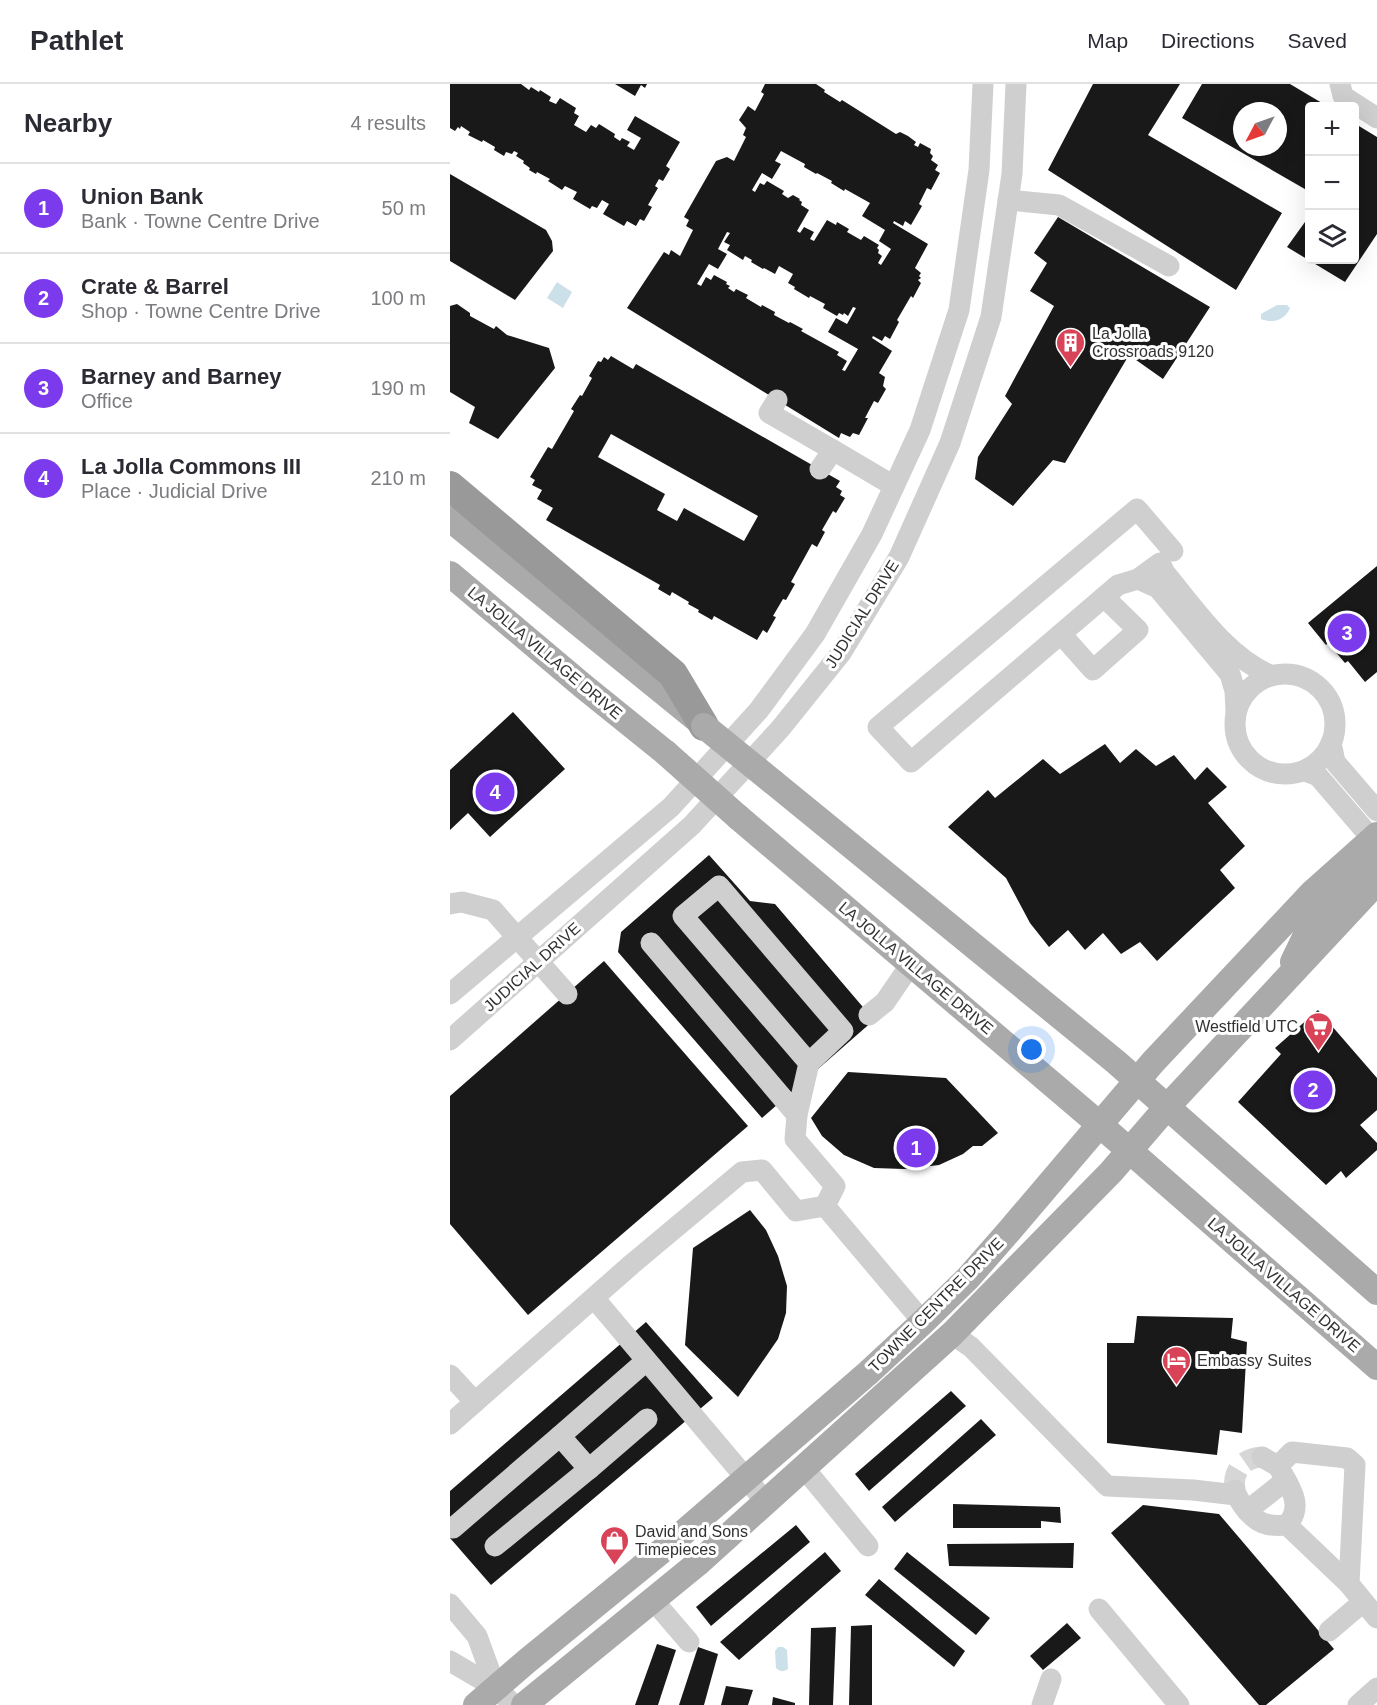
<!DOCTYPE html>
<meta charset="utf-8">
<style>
:root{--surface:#fff;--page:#f2f2f3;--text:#2b2b33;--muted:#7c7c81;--line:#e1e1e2;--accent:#7c3aed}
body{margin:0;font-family:Helvetica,sans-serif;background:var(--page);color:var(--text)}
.controls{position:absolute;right:18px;top:18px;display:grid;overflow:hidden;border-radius:6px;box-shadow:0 6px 24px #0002}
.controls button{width:54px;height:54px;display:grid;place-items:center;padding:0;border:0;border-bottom:2px solid var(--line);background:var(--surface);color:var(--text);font:30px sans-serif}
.compass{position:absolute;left:783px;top:18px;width:54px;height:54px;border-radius:50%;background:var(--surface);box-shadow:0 6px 24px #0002;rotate:229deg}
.you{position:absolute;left:582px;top:966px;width:21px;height:21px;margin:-15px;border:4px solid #fff;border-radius:50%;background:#1a73e8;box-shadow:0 0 0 9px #1a73e833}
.badge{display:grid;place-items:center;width:39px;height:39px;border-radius:50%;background:var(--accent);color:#fff;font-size:20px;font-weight:700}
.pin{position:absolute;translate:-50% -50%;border:3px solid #fff;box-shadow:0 2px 6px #0006}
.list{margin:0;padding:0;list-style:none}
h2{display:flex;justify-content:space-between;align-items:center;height:78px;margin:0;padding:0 24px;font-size:26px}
h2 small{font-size:20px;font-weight:400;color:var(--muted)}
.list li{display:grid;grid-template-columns:39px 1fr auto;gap:18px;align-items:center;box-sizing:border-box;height:90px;padding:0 24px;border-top:2px solid var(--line)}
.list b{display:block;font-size:22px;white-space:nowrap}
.list p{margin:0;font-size:20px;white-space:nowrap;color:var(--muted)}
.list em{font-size:20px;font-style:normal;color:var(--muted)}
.icon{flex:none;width:33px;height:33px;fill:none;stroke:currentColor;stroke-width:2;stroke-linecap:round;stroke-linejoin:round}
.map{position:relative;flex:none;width:927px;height:1621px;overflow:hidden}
header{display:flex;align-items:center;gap:36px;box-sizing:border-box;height:84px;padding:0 30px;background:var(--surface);border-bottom:2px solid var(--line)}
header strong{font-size:28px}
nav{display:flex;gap:33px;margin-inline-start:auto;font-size:21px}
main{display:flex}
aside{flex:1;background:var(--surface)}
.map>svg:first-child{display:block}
</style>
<header>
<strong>Pathlet</strong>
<nav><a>Map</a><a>Directions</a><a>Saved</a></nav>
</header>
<main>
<aside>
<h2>Nearby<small>4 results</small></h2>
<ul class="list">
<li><span class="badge">1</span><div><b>Union Bank</b><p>Bank · Towne Centre Drive</p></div><em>50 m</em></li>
<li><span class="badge">2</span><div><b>Crate &amp; Barrel</b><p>Shop · Towne Centre Drive</p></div><em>100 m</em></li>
<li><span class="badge">3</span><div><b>Barney and Barney</b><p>Office</p></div><em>190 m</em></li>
<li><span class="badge">4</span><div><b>La Jolla Commons III</b><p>Place · Judicial Drive</p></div><em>210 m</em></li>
</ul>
</aside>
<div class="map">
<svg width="927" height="1621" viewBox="0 0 927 1621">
<rect width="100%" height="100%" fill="#fff"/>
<g fill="#cce0e9">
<polygon points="107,198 122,208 113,224 97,214"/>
<path d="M 827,221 L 837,221 L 840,224 C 835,236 823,240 811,235 L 811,230 Z"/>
<path d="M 328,1563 L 333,1563 L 337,1566 L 338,1585 C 333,1588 331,1588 326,1584 L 325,1567 Z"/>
</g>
<g fill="#191919" fill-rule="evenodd">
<polygon points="0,0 71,0 79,6 81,3 89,8 90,6 101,13 99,17 106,20 110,14 126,24 124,29 129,32 124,41 136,48 141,41 146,44 149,40 165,50 164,53 170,57 172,54 180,58 177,62 184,66 191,54 177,46 185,32 230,58 216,82 220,85 213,97 209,95 205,102 208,104 198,121 202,123 194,137 190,135 186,142 177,137 174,142 153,130 159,120 152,116 147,124 142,122 140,125 123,115 127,108 115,102 112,106 98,97 100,95 87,88 86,90 79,86 80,84 73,79 74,77 66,72 68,69 64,67 62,70 56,68 54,72 44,66 45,63 33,56 32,58 18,51 20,48 11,42 10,45 8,43 5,47 0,44"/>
<polygon points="165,0 197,0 195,4 191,1 185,12"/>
<path d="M 315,0 L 366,0 L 375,6 L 374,8 L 390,18 L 392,16 L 446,50 L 450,48 L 458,52 L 466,58 L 464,61 L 468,63 L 470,59 L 481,65 L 480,69 L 483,72 L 481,76 L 488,81 L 485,86 L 490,89 L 481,106 L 477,104 L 469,120 L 472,122 L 461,141 L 455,137 L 453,142 L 444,137 L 443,139 L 478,160 L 465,184 L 471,189 L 469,192 L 471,194 L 468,196 L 471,199 L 463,214 L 461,212 L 447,236 L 449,238 L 440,255 L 435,252 L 432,257 L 423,252 L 422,254 L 442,267 L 429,289 L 435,293 L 433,302 L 436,305 L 428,319 L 424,317 L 415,334 L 418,334 L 409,351 L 403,349 L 400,353 L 391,349 L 389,354 L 177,224 L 214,168 L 219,171 L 221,166 L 230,172 L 243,146 L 236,142 L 239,136 L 234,133 L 266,77 L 277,73 L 284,77 L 296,53 L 293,51 L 296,44 L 289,36 L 298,22 L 305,27 L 314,10 L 311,8 ZM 331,67 L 355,80 L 354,83 L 366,90 L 367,89 L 382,97 L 381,99 L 394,107 L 395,105 L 420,119 L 412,132 L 435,146 L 429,157 L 441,165 L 431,181 L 428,179 L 432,172 L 428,169 L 429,166 L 427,164 L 429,161 L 414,152 L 411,156 L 397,148 L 399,145 L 387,138 L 386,141 L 377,136 L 364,157 L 360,155 L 364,148 L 354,143 L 350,149 L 347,147 L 359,126 L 351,121 L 352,118 L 349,116 L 350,115 L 343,111 L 338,114 L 332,110 L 334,107 L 317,97 L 314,101 L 310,99 L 305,108 L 302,106 L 312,89 L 322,95 L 331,80 L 325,77 ZM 277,148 L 280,149 L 274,158 L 280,161 L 277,166 L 293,176 L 295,172 L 302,176 L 301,178 L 313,185 L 314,184 L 325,190 L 329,182 L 343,190 L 338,199 L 345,203 L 344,205 L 359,214 L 360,212 L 375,220 L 373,224 L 387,232 L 389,229 L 393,231 L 394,229 L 398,232 L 403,223 L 406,224 L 397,240 L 386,234 L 378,248 L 408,265 L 395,287 L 392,286 L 397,277 L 387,271 L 389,268 L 351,247 L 353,245 L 340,238 L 339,239 L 324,231 L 325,228 L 312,221 L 311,223 L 296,214 L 298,211 L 286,205 L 284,208 L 278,204 L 280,202 L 276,200 L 277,198 L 264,191 L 261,196 L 256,193 L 251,202 L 247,200 L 259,180 L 268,185 L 277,170 L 268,165 Z"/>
<polygon points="643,0 730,0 698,51 832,129 786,206 598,86"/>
<path d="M 752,0 L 840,0 L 877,22 L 860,22 L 860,108 L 732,34 ZM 792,27 L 828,27 L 828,63 L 792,63 Z"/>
<polygon points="904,39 927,53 927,150 895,198 837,163 860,131 860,176 904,176"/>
<polygon points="0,90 96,146 102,157 103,167 65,216 0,177"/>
<polygon points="608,133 760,223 713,295 679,271 615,379 603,376 563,422 525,395 528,373 562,320 555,312 604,222 580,207 597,179 584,169"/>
<polygon points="7,220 20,229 20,232 44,245 46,242 57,251 99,264 105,284 48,355 19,339 25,323 0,308 0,222"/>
<path d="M 161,272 L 183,285 L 186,280 L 390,397 L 386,403 L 392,407 L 390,411 L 395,414 L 386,429 L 383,427 L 372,446 L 375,448 L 367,463 L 362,460 L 341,498 L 345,500 L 336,516 L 333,515 L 323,532 L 326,533 L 317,549 L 313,546 L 307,556 L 264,532 L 262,536 L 248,528 L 249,526 L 238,520 L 239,518 L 222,508 L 220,512 L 208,505 L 210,501 L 96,436 L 103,424 L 87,415 L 92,406 L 82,401 L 85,396 L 80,393 L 98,363 L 102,365 L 124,327 L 121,325 L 130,311 L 132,312 L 142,294 L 139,292 L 148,277 L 151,278 L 154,273 L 158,276 ZM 161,350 L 308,432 L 294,457 L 234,424 L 227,437 L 207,426 L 215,410 L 148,373 Z"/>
<polygon points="927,482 927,588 915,598 898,577 895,579 878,559 876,561 858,539"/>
<polygon points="63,628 115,685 40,753 18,729 0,746 0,686"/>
<polygon points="655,660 670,679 686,665 706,682 724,671 745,696 757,683 777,703 758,719 795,762 770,786 785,804 707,877 690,858 671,870 653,849 635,866 618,846 599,863 580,839 556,794 498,743 538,706 545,714 593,675 610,690"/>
<polygon points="259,771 300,817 325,820 424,936 312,1034 168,868 171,848"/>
<polygon points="154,877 298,1042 78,1231 0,1140 0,1012"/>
<polygon points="868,926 927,994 927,1026 910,1041 927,1059 927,1066 896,1094 891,1087 876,1101 788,1018 831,970 825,964"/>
<polygon points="398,988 496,994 548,1049 532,1062 523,1062 513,1070 489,1081 454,1085 424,1084 394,1071 372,1052 361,1034"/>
<polygon points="300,1126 316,1146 328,1172 337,1202 336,1229 328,1255 288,1313 235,1261 243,1164"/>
<polygon points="687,1232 783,1234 781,1254 797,1258 792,1349 770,1346 767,1371 657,1359 657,1259 684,1259"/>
<polygon points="196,1238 263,1314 41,1501 0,1454 0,1407"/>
<polygon points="501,1307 516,1322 419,1407 405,1390"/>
<polygon points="531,1335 546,1351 445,1438 432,1423"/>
<polygon points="503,1420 610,1423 611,1439 591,1437 591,1444 503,1444"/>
<polygon points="693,1421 769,1430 884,1565 816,1621 809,1621 661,1449"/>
<polygon points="346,1441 360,1458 261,1542 246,1523"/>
<polygon points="624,1459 623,1484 499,1482 497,1460"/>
<polygon points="375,1468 391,1487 289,1576 270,1558"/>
<polygon points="457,1468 540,1534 526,1551 444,1485"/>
<polygon points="429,1495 515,1567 504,1583 415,1511"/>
<polygon points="617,1539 631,1554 593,1586 580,1572"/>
<polygon points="422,1541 422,1621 399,1621 401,1542"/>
<polygon points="386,1543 383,1621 359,1621 361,1544"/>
<polygon points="207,1560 226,1566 208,1621 185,1621"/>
<polygon points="248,1563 268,1570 254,1621 229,1621"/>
<polygon points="276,1602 303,1606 298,1621 271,1621"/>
<polygon points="323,1613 345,1619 345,1621 322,1621"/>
</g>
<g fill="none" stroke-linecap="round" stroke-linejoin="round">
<path stroke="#d6d6d6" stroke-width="21" stroke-dasharray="21 10" stroke-linecap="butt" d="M 785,1406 C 782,1387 793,1374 812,1373"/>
<g stroke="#cfcfcf" stroke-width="21">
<polyline points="890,0 893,12 927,34"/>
<polyline points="558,116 609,121 719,182"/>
<polyline points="327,316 319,329 383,366"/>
<polyline points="370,385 383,366 444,402"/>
<path d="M 723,467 L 687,425 L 428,643 L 461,678 L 668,501 L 688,495 L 710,479 L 715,489 C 745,525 776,572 820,591"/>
<polyline points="688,495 708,504 780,590 785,607 786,627"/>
<polyline points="611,550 643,586 688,546 654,513"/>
<circle cx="835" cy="640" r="50"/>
<polyline points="881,659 885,678 927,727"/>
<polyline points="855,687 868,692 923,756"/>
<polyline points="0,820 12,818 43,826 117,910"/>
<polyline points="201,859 347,1031 345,1055 385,1102 375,1122 473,1238"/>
<polyline points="0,910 221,723 309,626 365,550 422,450 470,346 509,226 529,86 533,0"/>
<polyline points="419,931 435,918 461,880"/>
<polyline points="0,956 242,741 330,645 391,569 449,473 500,359 541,233 562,90 566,0"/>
<polyline points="347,1031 359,979 393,947 269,802 233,832 359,979"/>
<polyline points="144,1214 316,1418"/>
<polyline points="502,1250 521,1263 657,1402 743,1406 786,1411"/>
<polyline points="0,1291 25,1318"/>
<polyline points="0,1340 182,1180 292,1088 312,1086 346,1127 375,1122"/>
<polyline points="812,1373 828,1382 842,1368 897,1374 905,1381 899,1500 927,1534"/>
<path d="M 828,1382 C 839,1402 855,1421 837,1441"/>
<polyline points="354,1384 418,1462"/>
<polyline points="139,1385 110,1352 196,1277"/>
<path d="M 785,1406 C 786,1412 790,1417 794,1423 C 806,1439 816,1443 837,1441 L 899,1500"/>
<polyline points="797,1427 836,1396"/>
<polyline points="3,1444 110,1352"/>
<polyline points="45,1462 139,1385 197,1335"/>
<polyline points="203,1516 239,1558"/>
<polyline points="0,1520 27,1552 46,1604"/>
<polyline points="649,1525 729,1621"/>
<polyline points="879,1547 913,1518"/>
<polyline points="0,1577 46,1604 64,1621"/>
<polyline points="592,1621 601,1595"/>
<polyline points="908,1621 927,1604"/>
</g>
<g stroke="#aaa" stroke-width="26">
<polyline points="0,435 245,634"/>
<polyline points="0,490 133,602 216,669"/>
<polyline points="323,698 666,978 927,1208"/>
<polyline points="288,733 649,1040 927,1283"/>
<polyline points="843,878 858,847 923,775"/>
<polyline points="26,1621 77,1577 219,1461 418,1289 473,1238 518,1194 560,1146 703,978 862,809 927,751"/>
<polyline points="74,1621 247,1480 502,1250 661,1088 717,1023 927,798"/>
</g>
<polyline stroke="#999" stroke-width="30" points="0,402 223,590 254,642"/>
<g stroke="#aaa" stroke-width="26">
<polyline points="254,642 323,698"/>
<polyline points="216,669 288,733"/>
</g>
</g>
<defs>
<symbol id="building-pin" viewBox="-11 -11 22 30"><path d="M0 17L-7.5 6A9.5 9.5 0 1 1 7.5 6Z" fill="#d94358" stroke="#fff"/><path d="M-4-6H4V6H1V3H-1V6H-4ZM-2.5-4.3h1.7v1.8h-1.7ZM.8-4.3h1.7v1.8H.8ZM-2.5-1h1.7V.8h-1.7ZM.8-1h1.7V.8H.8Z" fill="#fff"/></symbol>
<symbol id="supermarket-pin" viewBox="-11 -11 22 30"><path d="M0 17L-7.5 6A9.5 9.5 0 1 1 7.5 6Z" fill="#d94358" stroke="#fff"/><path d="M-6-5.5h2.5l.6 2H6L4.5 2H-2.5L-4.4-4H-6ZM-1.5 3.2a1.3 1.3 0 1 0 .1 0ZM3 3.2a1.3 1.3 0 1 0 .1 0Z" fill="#fff"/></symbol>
<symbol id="hotel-pin" viewBox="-11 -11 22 30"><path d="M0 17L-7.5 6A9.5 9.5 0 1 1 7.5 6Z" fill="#d94358" stroke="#fff"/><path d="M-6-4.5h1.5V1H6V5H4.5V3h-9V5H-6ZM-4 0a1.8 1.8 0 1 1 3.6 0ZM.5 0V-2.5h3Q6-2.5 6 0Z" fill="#fff"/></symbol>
<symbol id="shop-pin" viewBox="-11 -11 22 30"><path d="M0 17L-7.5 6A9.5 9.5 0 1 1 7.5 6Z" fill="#d94358" stroke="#fff"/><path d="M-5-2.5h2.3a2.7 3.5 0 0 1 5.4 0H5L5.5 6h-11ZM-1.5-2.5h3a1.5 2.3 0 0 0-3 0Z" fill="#fff"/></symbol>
</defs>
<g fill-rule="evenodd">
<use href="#building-pin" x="604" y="242" width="33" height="45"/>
<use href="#supermarket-pin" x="852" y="926" width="33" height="45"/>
<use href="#hotel-pin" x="710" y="1260" width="33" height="45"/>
<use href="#shop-pin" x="148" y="1440" width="33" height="45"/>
</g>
<g text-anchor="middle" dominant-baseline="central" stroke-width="6" stroke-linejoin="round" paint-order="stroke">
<g font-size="16" fill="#323232" stroke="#fff" text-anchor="start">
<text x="642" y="249">La Jolla<tspan x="642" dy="18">Crossroads 9120</tspan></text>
<text x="848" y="942" text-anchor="end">Westfield UTC</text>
<text x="747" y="1276">Embassy Suites</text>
<text x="185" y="1447">David and Sons<tspan x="185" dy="18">Timepieces</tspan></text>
</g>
<g font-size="16" fill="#323232" stroke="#fff">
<text transform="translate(412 530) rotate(-58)">JUDICIAL DRIVE</text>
<text transform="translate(95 569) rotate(40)">LA JOLLA VILLAGE DRIVE</text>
<text transform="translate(82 883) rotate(-42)">JUDICIAL DRIVE</text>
<text transform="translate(466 884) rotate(40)">LA JOLLA VILLAGE DRIVE</text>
<text transform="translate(834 1201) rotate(41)">LA JOLLA VILLAGE DRIVE</text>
<text transform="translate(486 1221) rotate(-45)">TOWNE CENTRE DRIVE</text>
</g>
</g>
</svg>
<div class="controls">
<button>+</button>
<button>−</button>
<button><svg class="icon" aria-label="layers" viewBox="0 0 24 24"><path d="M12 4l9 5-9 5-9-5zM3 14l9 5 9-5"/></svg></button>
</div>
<svg class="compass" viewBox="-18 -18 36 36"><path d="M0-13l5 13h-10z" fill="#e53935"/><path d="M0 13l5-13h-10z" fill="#7c7c81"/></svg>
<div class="you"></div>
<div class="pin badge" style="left:466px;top:1064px">1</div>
<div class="pin badge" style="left:863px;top:1006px">2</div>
<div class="pin badge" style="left:897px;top:549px">3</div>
<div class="pin badge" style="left:45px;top:708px">4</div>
</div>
</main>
